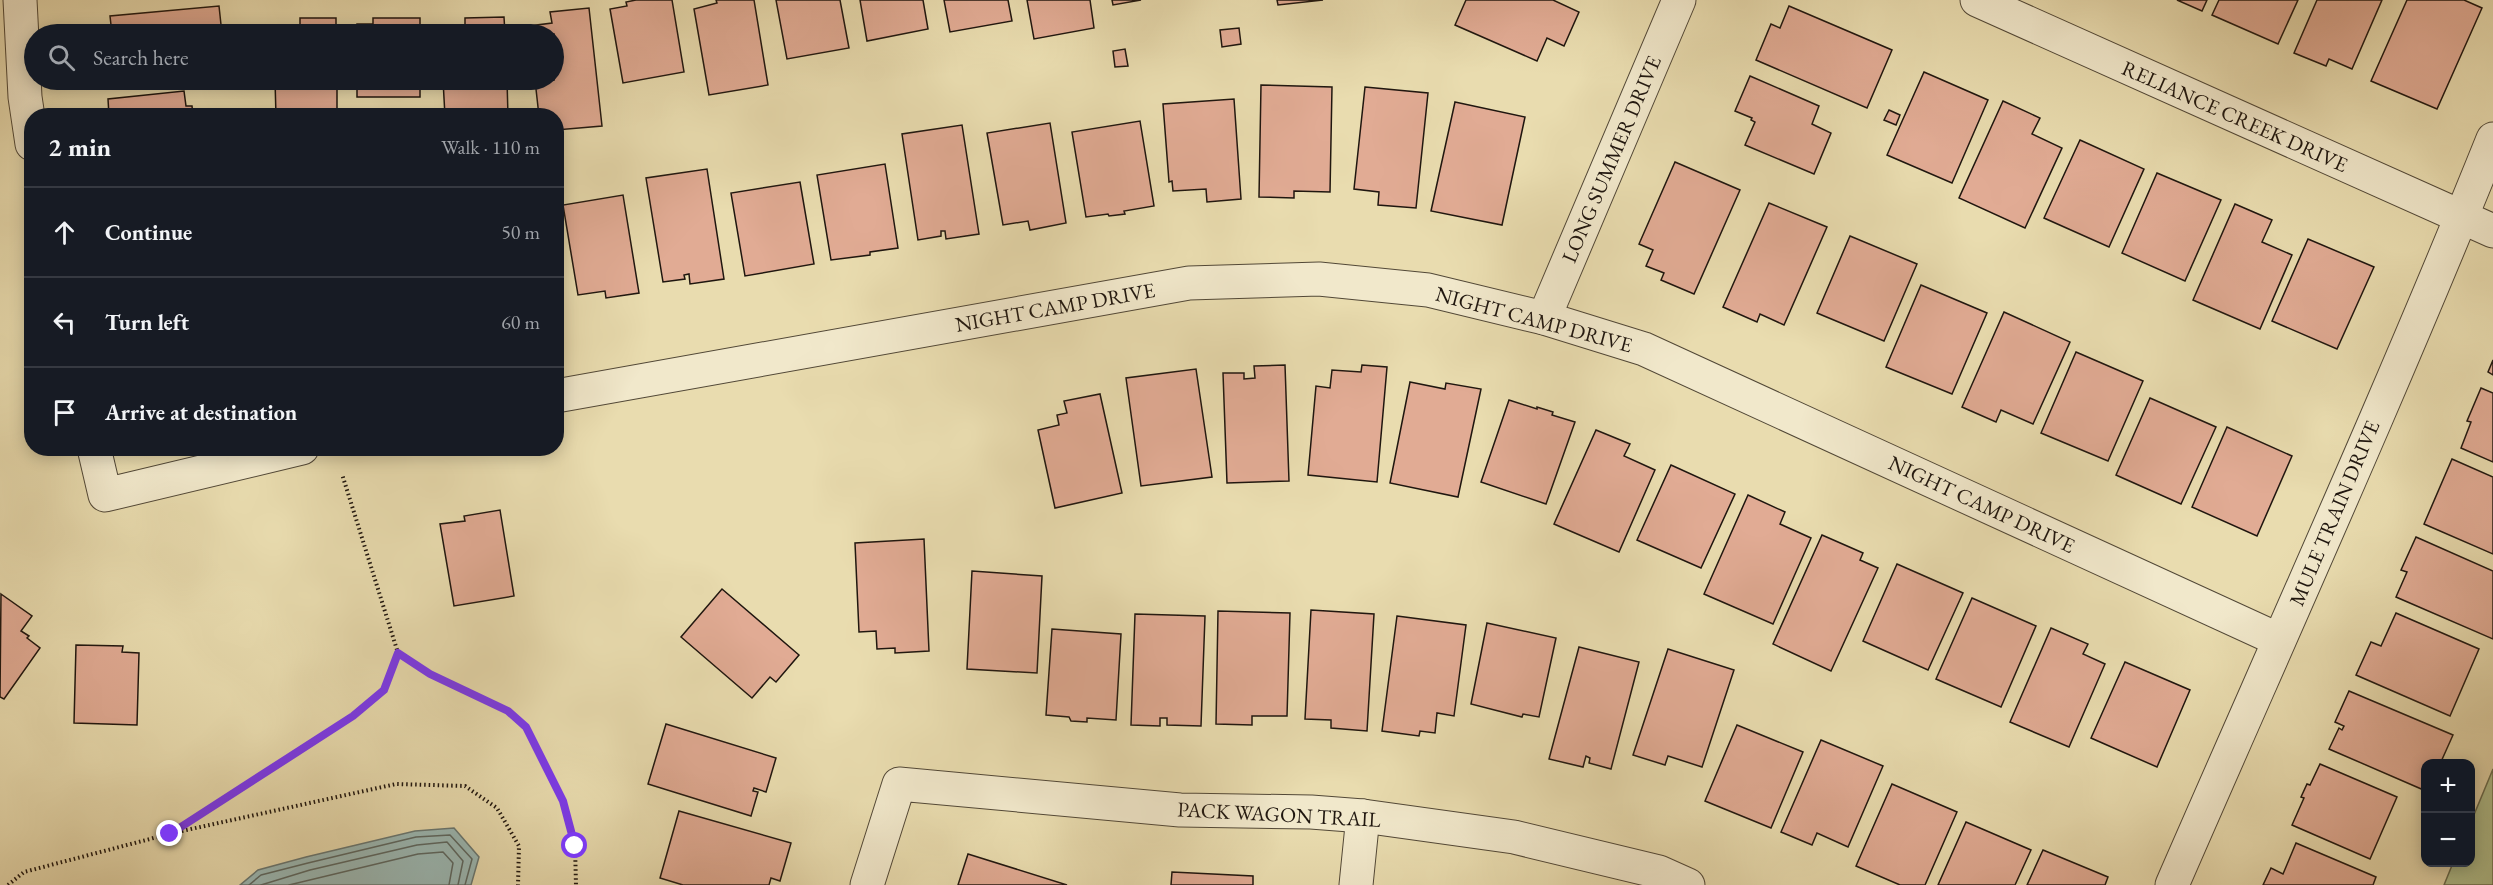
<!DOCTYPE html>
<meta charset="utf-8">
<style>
:root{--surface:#171b24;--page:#242831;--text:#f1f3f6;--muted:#9ea1a6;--line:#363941}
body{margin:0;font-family:"EB Garamond",serif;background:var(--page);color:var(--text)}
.controls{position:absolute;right:18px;bottom:18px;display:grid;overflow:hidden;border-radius:12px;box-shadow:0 3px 15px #0003}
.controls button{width:54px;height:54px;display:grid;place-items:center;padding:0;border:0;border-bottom:2px solid var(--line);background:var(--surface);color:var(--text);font:30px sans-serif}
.stop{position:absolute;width:18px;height:18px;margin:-14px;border:4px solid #7c3aed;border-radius:50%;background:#fff}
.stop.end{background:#7c3aed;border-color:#fff;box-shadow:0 2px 6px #0008}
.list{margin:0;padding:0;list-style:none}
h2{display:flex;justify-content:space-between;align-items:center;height:78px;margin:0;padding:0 24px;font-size:26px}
h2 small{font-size:20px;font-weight:400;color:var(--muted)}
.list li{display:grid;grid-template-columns:39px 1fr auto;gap:18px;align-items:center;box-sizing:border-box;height:90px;padding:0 24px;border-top:2px solid var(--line)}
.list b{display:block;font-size:22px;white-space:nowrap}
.list em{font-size:20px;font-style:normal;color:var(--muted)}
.icon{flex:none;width:33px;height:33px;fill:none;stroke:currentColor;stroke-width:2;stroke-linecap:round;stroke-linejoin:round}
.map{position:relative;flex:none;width:2493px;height:885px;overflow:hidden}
.search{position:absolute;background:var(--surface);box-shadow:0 3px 15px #0003;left:24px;top:24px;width:540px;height:66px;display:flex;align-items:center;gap:15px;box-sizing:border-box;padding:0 21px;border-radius:33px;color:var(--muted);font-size:22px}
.panel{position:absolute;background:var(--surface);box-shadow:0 3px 15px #0003;left:24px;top:108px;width:540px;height:348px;border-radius:24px}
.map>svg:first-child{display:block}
</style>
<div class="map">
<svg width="2493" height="885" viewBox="0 0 2493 885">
<rect width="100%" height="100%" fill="#e9dcaf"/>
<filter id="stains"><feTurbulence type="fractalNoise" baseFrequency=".00333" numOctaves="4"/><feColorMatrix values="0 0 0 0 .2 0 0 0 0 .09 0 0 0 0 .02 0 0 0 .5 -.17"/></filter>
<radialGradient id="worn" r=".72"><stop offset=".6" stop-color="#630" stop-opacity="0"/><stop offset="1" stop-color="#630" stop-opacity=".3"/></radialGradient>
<polygon fill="#b1c28f" stroke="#686c4f" stroke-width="1.5" points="2493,769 2493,885 2444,885 2453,863 2470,862 2471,822"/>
<polygon fill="#9bb9b5" stroke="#697873" stroke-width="1.5" points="454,828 479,857 471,885 240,885 258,870 306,857 415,831"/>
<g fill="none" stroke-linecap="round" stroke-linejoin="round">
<g stroke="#5d6862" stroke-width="1.5">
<polyline points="249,885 261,875 308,863 416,837 450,835 472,859 465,885"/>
<polyline points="261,885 310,870 417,845 447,842 463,861 458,885"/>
<polyline points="289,885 418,854 443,852 453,863 449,885"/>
</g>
</g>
<g fill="#e1ab94" stroke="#1f160f" stroke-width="1.5">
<polygon points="636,0 672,0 684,72 623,83 610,9 627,6 626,2"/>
<polygon points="716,0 754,0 768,85 709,95 694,9 717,3"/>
<polygon points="776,0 840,0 849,48 787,59"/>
<polygon points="860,0 923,0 928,29 867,41"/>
<polygon points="944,0 1008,0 1012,21 950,32"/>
<polygon points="1027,0 1090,0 1094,28 1034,39"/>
<polygon points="1112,0 1141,0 1113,5"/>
<polygon points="1277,0 1323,0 1278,5"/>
<polygon points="1466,0 1553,0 1579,12 1564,46 1547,38 1537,61 1455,25"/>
<polygon points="2177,0 2207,0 2202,11"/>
<polygon points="2219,0 2298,0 2278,44 2212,15"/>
<polygon points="2317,0 2382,0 2352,69 2329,59 2326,66 2294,53"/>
<polygon points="2407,0 2464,0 2482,8 2437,109 2371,81"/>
<polygon points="219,6 222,34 112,34 110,16"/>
<polygon points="1789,6 1892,50 1867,108 1756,60 1771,24 1780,28"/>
<polygon points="589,8 602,126 556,130 556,116 539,116 535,80 554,80 554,34 530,34 529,26 552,23 550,12"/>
<polygon points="504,17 505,34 441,34 441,29 465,27 465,18"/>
<polygon points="300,18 336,18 336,34 292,34 292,32 300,32"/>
<polygon points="373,18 420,18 420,34 357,34 357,24 373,24"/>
<polygon points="1239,28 1241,44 1222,47 1220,30"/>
<polygon points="1125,49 1128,66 1115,67 1113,51"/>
<polygon points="1924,72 1988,100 1952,183 1887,155"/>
<polygon points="1750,76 1819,106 1812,124 1831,133 1814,174 1745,145 1755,122 1751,120 1752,118 1735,111"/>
<polygon points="275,80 337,80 337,116 276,116"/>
<rect x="357" y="80" width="63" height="17"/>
<polygon points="443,80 507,80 508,116 445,116"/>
<polygon points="1261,85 1332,87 1330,192 1294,191 1294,198 1259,197"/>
<polygon points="1365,87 1428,93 1416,208 1378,205 1379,192 1354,189"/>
<polygon points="184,91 186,106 192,106 193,116 109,116 108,99"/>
<polygon points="1234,99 1241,199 1207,202 1206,189 1173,191 1172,181 1169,182 1163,104"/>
<polygon points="2003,101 2040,118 2032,134 2062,148 2025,228 1959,198"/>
<polygon points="1455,102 1525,117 1502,225 1431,211"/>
<polygon points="1889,110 1900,115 1896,125 1884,120"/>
<polygon points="1140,121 1154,206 1124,211 1125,214 1109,216 1108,214 1086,217 1072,132"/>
<polygon points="1050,123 1066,223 1030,230 1028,221 1003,225 987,133"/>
<polygon points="962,125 979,234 946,239 945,231 941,231 941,236 918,240 902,134"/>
<polygon points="2080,140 2144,169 2109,247 2044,218"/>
<polygon points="1675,162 1740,190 1694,294 1661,280 1664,273 1646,266 1653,250 1639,244"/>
<polygon points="885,164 898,248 870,252 870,255 831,260 817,175"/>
<polygon points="707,169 724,279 690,284 689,274 684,275 685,279 663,282 646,178"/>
<polygon points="2157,173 2221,200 2185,281 2122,253"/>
<polygon points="800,182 814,264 745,276 731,193"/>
<polygon points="623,195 639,293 606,298 605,291 578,295 563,205"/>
<polygon points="1769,203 1827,227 1784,325 1760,314 1757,322 1723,307"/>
<polygon points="2235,204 2272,220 2262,242 2292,255 2260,329 2193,300"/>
<polygon points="1850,236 1917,264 1884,341 1817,313"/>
<polygon points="2308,239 2374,267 2337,349 2272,321"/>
<polygon points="1921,285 1987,313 1952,394 1886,367"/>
<polygon points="2004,312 2070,342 2033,424 2001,410 1996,422 1962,407"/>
<polygon points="2076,352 2143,381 2108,461 2041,433"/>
<polygon points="2493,360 2493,375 2488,372"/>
<polygon points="1285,365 1289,481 1227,483 1223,373 1244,373 1244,379 1255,378 1254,366"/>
<polygon points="1362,365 1387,367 1377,482 1308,475 1316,386 1330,388 1332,370 1361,372"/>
<polygon points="1196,369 1212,477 1141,486 1126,378"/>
<polygon points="1410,382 1445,389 1446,383 1481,389 1458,497 1390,483"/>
<polygon points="2481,388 2493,393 2493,462 2461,448 2471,422 2467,421"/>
<polygon points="1100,394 1122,493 1055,508 1038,430 1059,425 1057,415 1067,413 1064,401"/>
<polygon points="2150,398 2216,427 2181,504 2116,475"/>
<polygon points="1509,400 1537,409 1537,407 1553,412 1552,415 1575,422 1546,504 1481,482"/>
<polygon points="2227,427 2292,456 2257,536 2192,507"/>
<polygon points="1596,430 1630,444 1624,456 1655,470 1619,552 1554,524"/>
<polygon points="2452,459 2493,477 2493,554 2424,524"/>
<polygon points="1671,465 1735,494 1701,568 1637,540"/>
<polygon points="1748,495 1785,512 1780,524 1811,538 1773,624 1704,594"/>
<polygon points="500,510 514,596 454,606 440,524 465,521 464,516"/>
<polygon points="1822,535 1863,553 1860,560 1878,568 1831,671 1773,644"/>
<polygon points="2416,537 2493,571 2493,639 2396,597 2407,572 2401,570"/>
<polygon points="924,539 929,651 895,653 895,648 877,649 876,631 859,632 855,543"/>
<polygon points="1897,564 1963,593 1928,670 1863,641"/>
<polygon points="972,571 1042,576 1037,673 967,669"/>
<polygon points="722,589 799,655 776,682 770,677 752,698 681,637"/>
<polygon points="1,594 32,616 21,631 29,636 27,638 40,648 4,699 0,697"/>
<polygon points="1972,598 2036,626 2001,707 1936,679"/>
<polygon points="1311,610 1374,614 1367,731 1331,728 1331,720 1305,719"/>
<polygon points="1218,611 1290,613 1287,716 1252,716 1252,725 1216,724"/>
<polygon points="2396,613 2479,649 2450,716 2356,675 2371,642 2381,646"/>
<polygon points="1135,614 1205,616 1201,726 1167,725 1167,718 1160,718 1160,726 1131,725"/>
<polygon points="1397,616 1466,625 1454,716 1437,713 1435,733 1420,731 1419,736 1382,731"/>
<polygon points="1487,623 1556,638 1539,717 1523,714 1522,717 1471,704"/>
<polygon points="2051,628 2088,644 2083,654 2105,664 2069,747 2010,722"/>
<polygon points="1052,629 1121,634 1116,720 1087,718 1087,722 1071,721 1069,717 1046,715"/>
<polygon points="76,645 123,646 122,652 139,653 137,725 74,723"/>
<polygon points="1579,647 1639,662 1611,769 1589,763 1590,758 1586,756 1583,767 1549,759"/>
<polygon points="1668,649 1734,670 1702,767 1668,756 1665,765 1633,755"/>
<polygon points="2125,662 2190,690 2157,767 2091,738"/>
<polygon points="2349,691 2453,735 2440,764 2426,764 2426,791 2329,749 2339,728 2342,730 2344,726 2335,722"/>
<polygon points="666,724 776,758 766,792 754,788 753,791 758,792 751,816 648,784"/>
<polygon points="1737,725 1803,752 1771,828 1705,801"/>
<polygon points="1821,740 1883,766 1848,847 1817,833 1812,845 1781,832"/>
<polygon points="2320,764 2397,797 2370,859 2292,825 2304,798 2301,797 2307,784 2310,785"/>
<polygon points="1892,784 1957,812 1925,885 1900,885 1856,866"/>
<polygon points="679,811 791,843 780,881 771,878 769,885 683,885 660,878"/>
<polygon points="1966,822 2031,850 2015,885 1938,885"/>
<polygon points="2296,843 2376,877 2373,885 2263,885 2271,868 2283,874"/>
<polygon points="2043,850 2108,877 2105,885 2027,885"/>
<polygon points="968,854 1067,885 958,885"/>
<polygon points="1172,872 1253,876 1253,885 1171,885"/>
</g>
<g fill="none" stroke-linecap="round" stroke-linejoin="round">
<defs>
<g id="street">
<polyline points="20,0 25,97 32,144"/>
<polyline points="1977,0 2493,231"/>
<polyline points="1544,318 1679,0"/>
<polyline points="556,396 1189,283 1319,279 1428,290 1544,318 1644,349 2279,640"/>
<polyline points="94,448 105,495 302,448"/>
<polyline points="867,885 899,784 1180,810 1311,812 1363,816 1514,837 1659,872 1688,885"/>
<polyline points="1356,885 1363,816"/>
<path d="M 2172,885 C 2280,637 2392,390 2493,139"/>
</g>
</defs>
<use href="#street" stroke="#524837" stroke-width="35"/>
<g stroke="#1f160f" stroke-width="4" stroke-dasharray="1.5 3" stroke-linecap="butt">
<polyline points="398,653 430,674 508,711 527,727 563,801 575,846 576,885"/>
<polyline points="173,833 396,784 465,786 497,808 519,846 518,885"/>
<polyline points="8,885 24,872 169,834 353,716 384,690 398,653 342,474"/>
</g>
<use href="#street" stroke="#f1e8cb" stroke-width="33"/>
</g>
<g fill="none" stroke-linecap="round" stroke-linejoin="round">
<polyline stroke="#7c3aed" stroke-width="8" points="170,834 353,716 384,690 398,653 430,674 508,711 526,727 563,801 575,846"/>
</g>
<g text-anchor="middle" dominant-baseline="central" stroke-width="6" stroke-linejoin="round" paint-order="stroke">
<g font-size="21" fill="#1f160f" stroke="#f1e8cb">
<text transform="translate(2235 116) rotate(24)">RELIANCE CREEK DRIVE</text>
<text transform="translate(1611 159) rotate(-67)">LONG SUMMER DRIVE</text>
<text transform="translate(1055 307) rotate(-10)">NIGHT CAMP DRIVE</text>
<text transform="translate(1534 319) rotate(15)">NIGHT CAMP DRIVE</text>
<text transform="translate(1982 504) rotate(25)">NIGHT CAMP DRIVE</text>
<text transform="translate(2334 513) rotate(-67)">MULE TRAIN DRIVE</text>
<text transform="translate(1279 814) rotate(3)">PACK WAGON TRAIL</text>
</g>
</g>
<rect width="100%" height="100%" filter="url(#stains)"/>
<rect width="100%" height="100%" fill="url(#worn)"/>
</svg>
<div class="controls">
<button>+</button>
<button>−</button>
</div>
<div class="stop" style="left:575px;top:846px"></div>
<div class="stop end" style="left:170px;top:834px"></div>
<div class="search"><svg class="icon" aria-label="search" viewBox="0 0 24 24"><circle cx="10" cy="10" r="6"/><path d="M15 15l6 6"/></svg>Search here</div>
<section class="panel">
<h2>2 min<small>Walk · 110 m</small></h2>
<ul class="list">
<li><svg class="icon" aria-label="ahead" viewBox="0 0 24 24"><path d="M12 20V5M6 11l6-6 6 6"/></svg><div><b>Continue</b></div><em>50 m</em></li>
<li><svg class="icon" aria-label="left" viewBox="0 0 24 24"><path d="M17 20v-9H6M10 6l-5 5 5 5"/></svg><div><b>Turn left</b></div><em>60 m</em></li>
<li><svg class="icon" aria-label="arrive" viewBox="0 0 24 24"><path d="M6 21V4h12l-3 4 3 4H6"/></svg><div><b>Arrive at destination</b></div></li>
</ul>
</section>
</div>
